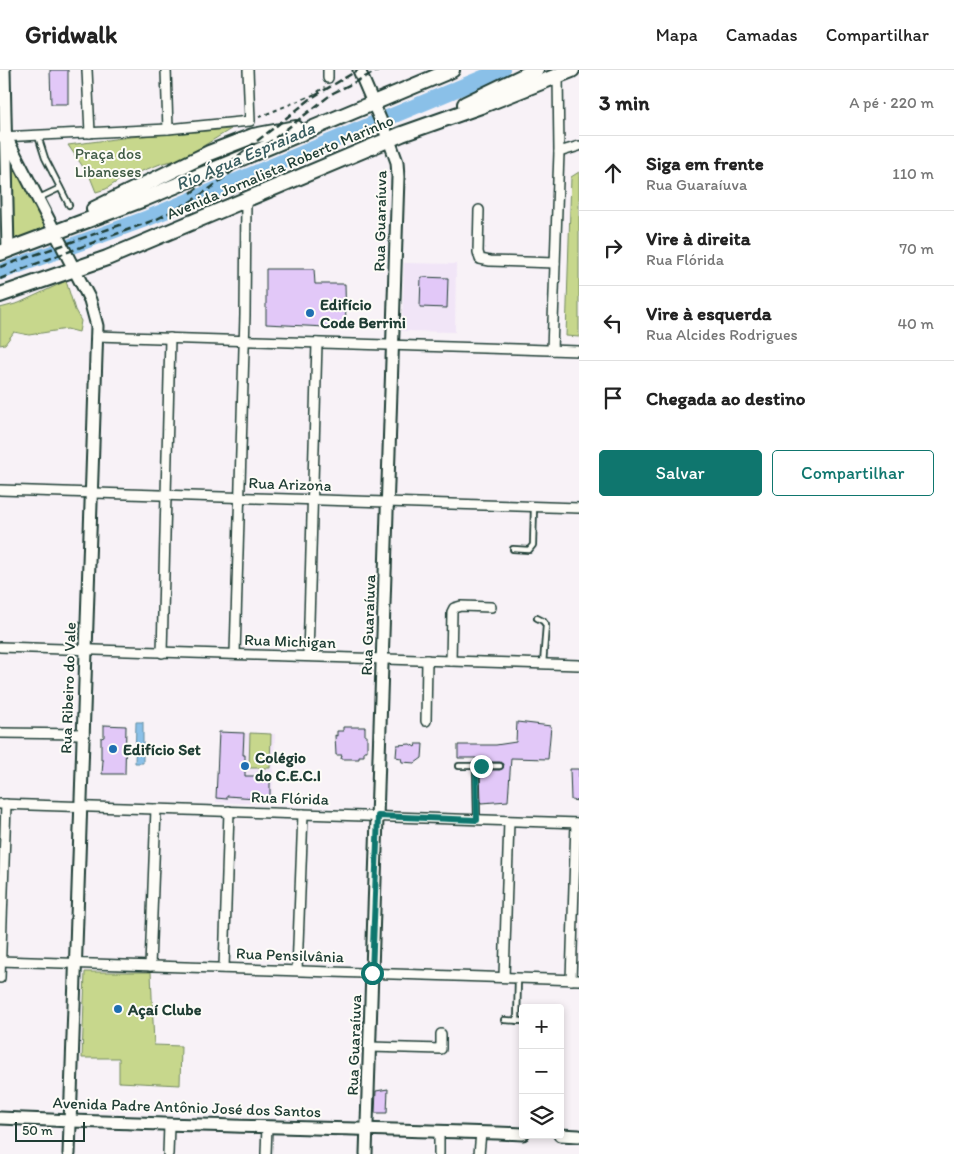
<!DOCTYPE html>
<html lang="pt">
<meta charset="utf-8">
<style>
:root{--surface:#fff;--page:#f6f6f6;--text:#222;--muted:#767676;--line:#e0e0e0;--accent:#0f766e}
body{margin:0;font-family:Itim,sans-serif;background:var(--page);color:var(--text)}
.controls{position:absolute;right:15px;bottom:15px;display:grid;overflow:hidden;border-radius:5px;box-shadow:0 2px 8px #0003}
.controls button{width:45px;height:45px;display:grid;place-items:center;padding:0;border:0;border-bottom:1px solid var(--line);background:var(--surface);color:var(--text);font:25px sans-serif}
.scale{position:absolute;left:15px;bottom:12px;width:70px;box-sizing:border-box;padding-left:5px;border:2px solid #1f3d34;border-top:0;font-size:14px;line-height:18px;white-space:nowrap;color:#1f3d34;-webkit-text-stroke:4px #fdfcf7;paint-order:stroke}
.stop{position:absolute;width:15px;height:15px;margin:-11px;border:4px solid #0f766e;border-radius:50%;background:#fff}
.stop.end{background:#0f766e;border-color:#fff;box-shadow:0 1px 5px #0008}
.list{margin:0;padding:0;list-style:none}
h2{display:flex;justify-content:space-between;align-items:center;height:65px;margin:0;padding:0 20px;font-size:21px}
h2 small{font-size:16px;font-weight:400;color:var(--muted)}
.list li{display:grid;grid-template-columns:32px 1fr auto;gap:15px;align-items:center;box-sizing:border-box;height:75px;padding:0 20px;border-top:1px solid var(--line)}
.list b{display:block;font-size:19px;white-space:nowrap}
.list p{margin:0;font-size:16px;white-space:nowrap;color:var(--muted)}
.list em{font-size:16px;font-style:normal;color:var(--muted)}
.actions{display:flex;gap:10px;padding:15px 20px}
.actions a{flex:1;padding:11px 0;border:1px solid var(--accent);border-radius:5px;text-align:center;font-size:18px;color:var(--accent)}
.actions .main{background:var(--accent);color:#fff}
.icon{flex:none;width:28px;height:28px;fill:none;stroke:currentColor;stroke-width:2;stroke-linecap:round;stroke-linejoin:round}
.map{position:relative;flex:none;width:579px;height:1084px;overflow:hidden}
header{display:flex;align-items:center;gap:30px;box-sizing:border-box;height:70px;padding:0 25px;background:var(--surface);border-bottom:1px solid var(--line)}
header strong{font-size:24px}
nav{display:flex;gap:28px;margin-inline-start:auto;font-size:18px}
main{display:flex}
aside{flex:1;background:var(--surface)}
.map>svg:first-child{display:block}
</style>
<header>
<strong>Gridwalk</strong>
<nav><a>Mapa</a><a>Camadas</a><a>Compartilhar</a></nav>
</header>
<main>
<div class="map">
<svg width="579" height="1084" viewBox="0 0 579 1084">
<rect width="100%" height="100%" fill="#f8f2f7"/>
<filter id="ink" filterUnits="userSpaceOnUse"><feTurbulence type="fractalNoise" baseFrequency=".02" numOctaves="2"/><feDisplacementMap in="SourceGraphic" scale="10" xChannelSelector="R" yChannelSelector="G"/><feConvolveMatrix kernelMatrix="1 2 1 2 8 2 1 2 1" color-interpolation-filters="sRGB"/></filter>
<g filter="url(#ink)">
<g fill="#f1e5f7">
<polygon points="404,193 456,194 455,262 402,261"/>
<polygon points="219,662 275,664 272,734 216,732"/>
</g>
<g fill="#c7d78c" stroke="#738a60">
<polygon points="231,59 182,89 163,93 121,109 106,119 96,122 90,107 68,75 130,67"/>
<polygon points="7,71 54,162 10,178"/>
<polygon points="579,102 579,267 566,266 571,107"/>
<polygon points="66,211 75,240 81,251 79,262 67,259 29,265 14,262 5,274 0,275 0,238 19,233"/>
<polygon points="250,663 271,664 270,698 249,698"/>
<polygon points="85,902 151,902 154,975 181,976 180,1015 119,1012 119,988 82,988"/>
</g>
<polygon fill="#8ac0e8" stroke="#5f8ca0" points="136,652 143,652 143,693 135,693"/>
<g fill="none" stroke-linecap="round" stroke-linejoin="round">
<polyline stroke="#8ac0e8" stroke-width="16" points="0,202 148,148 502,0"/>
</g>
<g fill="#e2c8f8" stroke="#1f3d34">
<polygon points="50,0 68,0 68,34 51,34"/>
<polygon points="266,199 314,199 315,214 345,214 346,258 266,254"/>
<polygon points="421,207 448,208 447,238 420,237"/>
<polygon points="517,652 551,656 548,689 511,688 508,731 481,733 480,700 500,700 503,698 504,694 500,692 476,692 476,688 458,688 458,675 496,675 516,672"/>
<polygon points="104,655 126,656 125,704 102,704 103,690 101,690 101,668 104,667"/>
<polygon points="343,657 365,657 365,666 367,666 367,681 364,681 364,686 359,686 359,689 341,689 342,685 336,685 335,665 337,666 337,661 343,661"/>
<polygon points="219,662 244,663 243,685 245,685 245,706 259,706 259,704 270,704 270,729 227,726 227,729 216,728"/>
<polygon points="410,674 415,677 416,674 423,674 422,688 415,693 402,692 401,688 396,687 397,675"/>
<polygon points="570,699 579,699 579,731 571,730"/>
<polygon points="388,1019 387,1043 375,1043 376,1021"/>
</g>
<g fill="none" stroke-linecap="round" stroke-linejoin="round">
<defs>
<g id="lane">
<polyline points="38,66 45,88 69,135"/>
<polyline points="39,128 60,118"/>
<polyline points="513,479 529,480 533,475 534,437"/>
<polyline points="537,548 543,551 546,555 543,594"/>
<polyline points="459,696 500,696"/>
<polyline points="476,696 477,750"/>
<polyline points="504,950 523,951"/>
<polyline points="517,951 518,908"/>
</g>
<g id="street">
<polyline points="87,0 90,63"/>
<polyline points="166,0 168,59"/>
<polyline points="328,8 328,0"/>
<polyline points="0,67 168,59 250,51 248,0"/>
<polyline points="559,82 579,76"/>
<polyline points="479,140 478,182 480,189 490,191 555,193"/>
<polyline points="96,266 579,281"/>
<polyline points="552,280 559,82 558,6"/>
<polyline points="0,420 579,438"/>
<polyline points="0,577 579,595"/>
<polyline points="162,583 170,268"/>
<polyline points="235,584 245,245 246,130"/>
<polyline points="308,586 317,273"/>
<polyline points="451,591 452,542 454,538 461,536 491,537"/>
<polyline points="426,651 427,590"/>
<polyline points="0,663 84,664"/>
<polyline points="0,734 579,753"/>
<polyline points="0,891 579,910"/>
<polyline points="150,896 156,739"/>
<polyline points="224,898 229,741"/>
<polyline points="297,900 303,744"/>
<polyline points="504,907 509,751"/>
<polyline points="0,908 6,734"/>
<polyline points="571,910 576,753"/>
<polyline points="370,977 441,979 441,964"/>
<polyline points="168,1084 169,1055"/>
<polyline points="266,1084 267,1056"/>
<polyline points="439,1084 439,1061"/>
<polyline points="479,1084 481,1063"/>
</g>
<g id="secondary">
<polyline points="4,0 8,180"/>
<polyline points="359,0 389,70 397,92 398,107 366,1084"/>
<polyline points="6,67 90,230 97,256 69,1084"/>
<path d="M 0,1048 C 174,1056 349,1058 523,1064"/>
<polyline points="560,1065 579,1066"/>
</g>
<g id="primary">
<polyline points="465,34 536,0"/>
<polyline points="94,139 209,83 253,66 296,58"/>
<polyline points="0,183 144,129 452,0"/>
<polyline points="0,225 107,188 402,64 481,36 572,0"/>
</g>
</defs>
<use href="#lane" stroke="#1f3d34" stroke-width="8"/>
<use href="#street" stroke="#1f3d34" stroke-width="12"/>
<use href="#secondary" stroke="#1f3d34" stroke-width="15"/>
<use href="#primary" stroke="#1f3d34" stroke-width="18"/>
<polyline stroke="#1f3d34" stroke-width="2" stroke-dasharray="4 4" stroke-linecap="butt" points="259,47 313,25 325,17"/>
<use href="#lane" stroke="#fdfcf7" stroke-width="4.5"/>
<use href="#street" stroke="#fdfcf7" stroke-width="9"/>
<use href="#secondary" stroke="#fdfcf7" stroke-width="11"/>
<use href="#primary" stroke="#fdfcf7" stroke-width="14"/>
<g stroke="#1f3d34" stroke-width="2.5" stroke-dasharray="8 4" stroke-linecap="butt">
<polyline points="191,123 313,27 358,0"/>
<polyline points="0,197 123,154"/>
<polyline points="0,209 30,196 157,149 190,132 212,117 333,23 379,0"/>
</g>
</g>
</g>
<g fill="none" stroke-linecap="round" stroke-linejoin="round" filter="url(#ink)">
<polyline stroke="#0f766e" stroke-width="6" points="372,903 378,746 477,750 476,696 481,696"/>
</g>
<g fill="#1f6fb2" stroke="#fdfcf7" stroke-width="2">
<circle cx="310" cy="243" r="5"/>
<circle cx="113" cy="679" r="5"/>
<circle cx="245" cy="696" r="5"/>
<circle cx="118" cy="939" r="5"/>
</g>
<g text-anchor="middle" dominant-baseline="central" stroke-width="4" stroke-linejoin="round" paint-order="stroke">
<g font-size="16" fill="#415c46" stroke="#fdfcf7">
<text x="108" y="83">Praça dos<tspan x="108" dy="18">Libaneses</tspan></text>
</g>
<g font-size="16" fill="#1f3d34" stroke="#fdfcf7">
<text transform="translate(280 97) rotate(-23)">Avenida Jornalista Roberto Marinho</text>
<text transform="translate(380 151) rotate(-89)">Rua Guaraíuva</text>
<text transform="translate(290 414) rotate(2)">Rua Arizona</text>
<text transform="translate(368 555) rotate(-88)">Rua Guaraíuva</text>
<text transform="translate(290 571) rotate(2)">Rua Michigan</text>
<text transform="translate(68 618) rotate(-88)">Rua Ribeiro do Vale</text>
<text transform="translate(290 728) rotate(2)">Rua Flórida</text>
<text transform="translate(290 885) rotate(2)">Rua Pensilvânia</text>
<text transform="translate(354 975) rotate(-88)">Rua Guaraíuva</text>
<text transform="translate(187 1037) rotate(2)">Avenida Padre Antônio José dos Santos</text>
</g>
<g font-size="16" font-weight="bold" fill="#1f3d34" stroke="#fdfcf7" text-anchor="start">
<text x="320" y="234">Edifício<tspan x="320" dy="18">Code Berrini</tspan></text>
<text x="123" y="679">Edifício Set</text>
<text x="255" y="687">Colégio<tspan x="255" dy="18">do C.E.C.I</tspan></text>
<text x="128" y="939">Açaí Clube</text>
</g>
<g font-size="18" font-style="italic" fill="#3a5e61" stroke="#fdfcf7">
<text transform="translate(245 86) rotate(-23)">Rio Água Espraiada</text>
</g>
</g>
</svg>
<div class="controls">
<button>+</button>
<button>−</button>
<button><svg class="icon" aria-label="layers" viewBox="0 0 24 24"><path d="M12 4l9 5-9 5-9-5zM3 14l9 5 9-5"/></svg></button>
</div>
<div class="scale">50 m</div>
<div class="stop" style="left:372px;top:903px"></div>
<div class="stop end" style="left:481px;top:696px"></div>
</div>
<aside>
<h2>3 min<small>A pé · 220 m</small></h2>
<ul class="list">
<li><svg class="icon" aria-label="ahead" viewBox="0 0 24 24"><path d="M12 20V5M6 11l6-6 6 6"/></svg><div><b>Siga em frente</b><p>Rua Guaraíuva</p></div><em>110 m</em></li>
<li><svg class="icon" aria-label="right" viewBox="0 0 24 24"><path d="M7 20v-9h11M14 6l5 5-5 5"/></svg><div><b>Vire à direita</b><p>Rua Flórida</p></div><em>70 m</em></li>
<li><svg class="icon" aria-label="left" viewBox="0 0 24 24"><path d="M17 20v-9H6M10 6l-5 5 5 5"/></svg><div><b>Vire à esquerda</b><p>Rua Alcides Rodrigues</p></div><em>40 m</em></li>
<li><svg class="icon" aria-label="arrive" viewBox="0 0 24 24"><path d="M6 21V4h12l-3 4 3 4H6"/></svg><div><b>Chegada ao destino</b></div></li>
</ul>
<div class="actions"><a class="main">Salvar</a><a>Compartilhar</a></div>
</aside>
</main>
